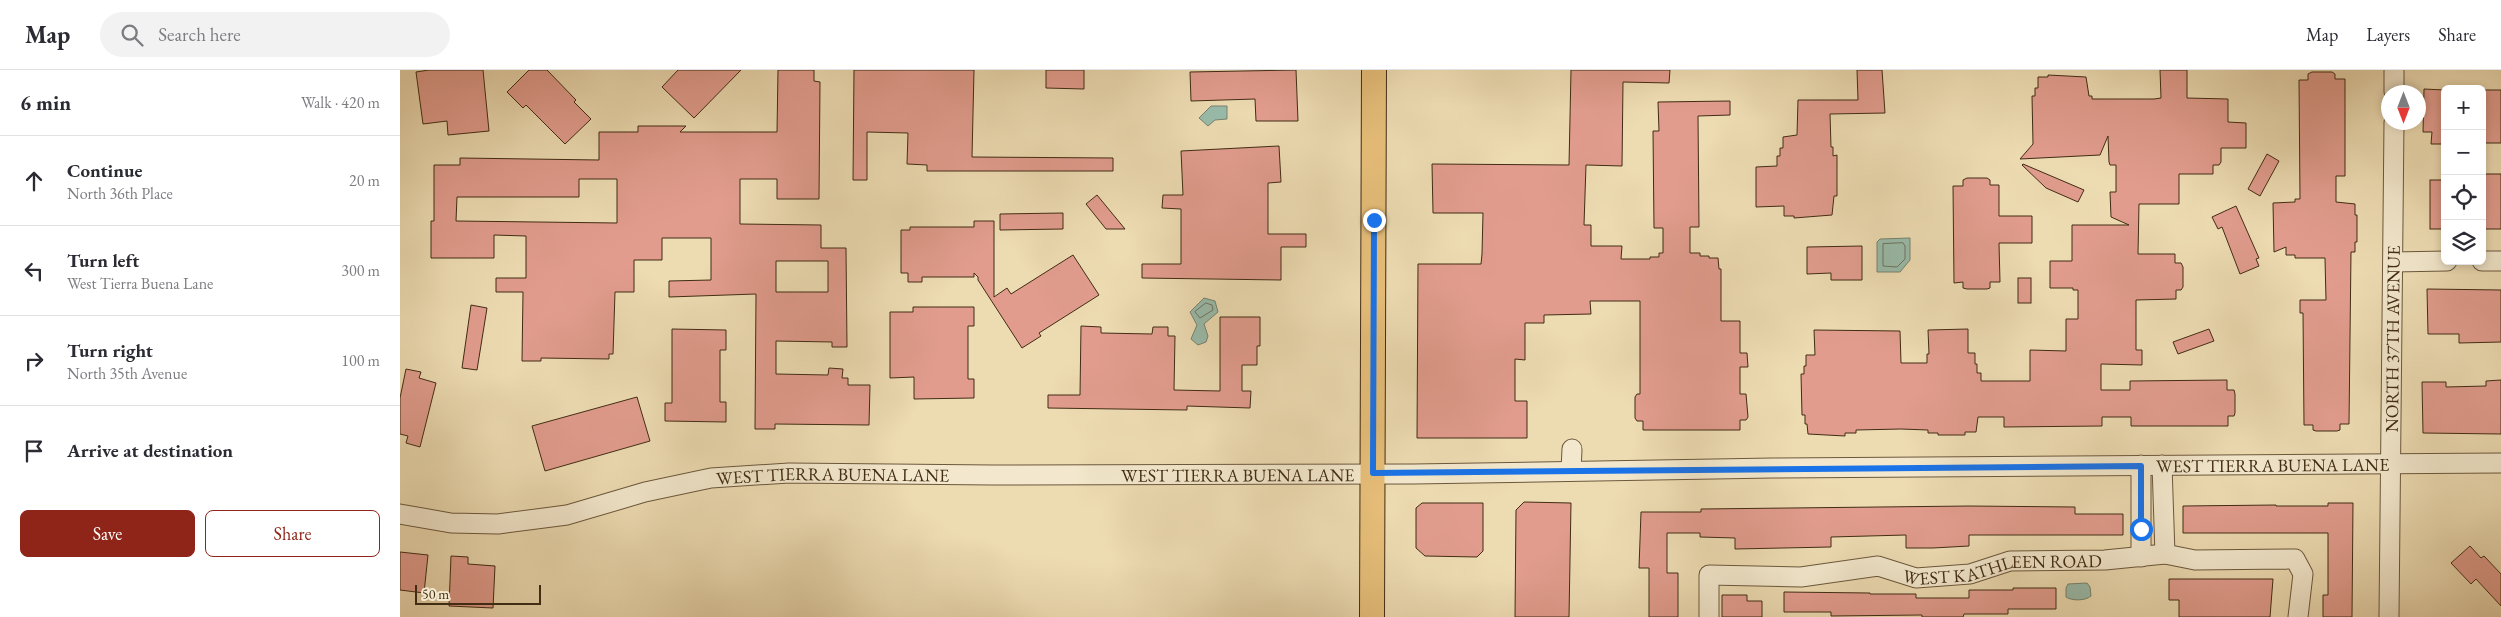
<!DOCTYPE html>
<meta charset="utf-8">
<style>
:root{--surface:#fff;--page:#f2f2f3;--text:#2b2b33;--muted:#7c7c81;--line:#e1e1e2;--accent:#8f2418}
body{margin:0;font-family:"EB Garamond",serif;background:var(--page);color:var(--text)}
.controls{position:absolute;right:15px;top:15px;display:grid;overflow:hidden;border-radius:8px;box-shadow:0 2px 8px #0003}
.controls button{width:45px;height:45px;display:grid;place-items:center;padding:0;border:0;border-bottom:1px solid var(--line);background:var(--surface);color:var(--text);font:25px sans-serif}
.compass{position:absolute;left:1981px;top:15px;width:45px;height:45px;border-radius:50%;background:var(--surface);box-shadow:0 2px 8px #0003;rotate:180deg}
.scale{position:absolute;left:15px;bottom:12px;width:126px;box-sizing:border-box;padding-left:5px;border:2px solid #412c14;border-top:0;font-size:14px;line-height:18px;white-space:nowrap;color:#412c14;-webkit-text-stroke:4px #f3e8cd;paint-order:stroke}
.stop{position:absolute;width:15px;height:15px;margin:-11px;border:4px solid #1a73e8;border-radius:50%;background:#fff}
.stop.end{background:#1a73e8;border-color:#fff;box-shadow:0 1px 5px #0008}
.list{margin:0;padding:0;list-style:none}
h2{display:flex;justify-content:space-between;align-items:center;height:65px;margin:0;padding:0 20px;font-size:21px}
h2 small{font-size:16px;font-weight:400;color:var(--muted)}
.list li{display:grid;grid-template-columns:32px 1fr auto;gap:15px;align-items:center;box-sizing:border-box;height:90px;padding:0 20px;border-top:1px solid var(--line)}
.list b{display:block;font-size:19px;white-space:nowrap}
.list p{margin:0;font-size:16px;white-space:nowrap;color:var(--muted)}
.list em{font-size:16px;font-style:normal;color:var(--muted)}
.actions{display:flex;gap:10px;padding:15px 20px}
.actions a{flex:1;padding:11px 0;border:1px solid var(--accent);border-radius:8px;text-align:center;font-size:18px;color:var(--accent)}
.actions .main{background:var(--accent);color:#fff}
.icon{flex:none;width:28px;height:28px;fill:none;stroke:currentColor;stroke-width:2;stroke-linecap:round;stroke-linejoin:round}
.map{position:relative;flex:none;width:2101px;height:547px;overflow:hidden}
header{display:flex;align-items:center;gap:30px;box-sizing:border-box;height:70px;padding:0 25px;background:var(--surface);border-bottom:1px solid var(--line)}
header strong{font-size:24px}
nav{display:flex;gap:28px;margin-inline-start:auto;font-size:18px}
.search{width:350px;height:45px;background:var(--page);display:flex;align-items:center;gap:12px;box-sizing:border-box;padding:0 18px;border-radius:28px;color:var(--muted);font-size:19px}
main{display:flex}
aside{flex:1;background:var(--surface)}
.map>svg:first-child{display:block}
</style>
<header>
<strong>Map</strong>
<div class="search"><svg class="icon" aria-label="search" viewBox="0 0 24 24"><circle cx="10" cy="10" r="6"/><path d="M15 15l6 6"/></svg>Search here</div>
<nav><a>Map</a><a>Layers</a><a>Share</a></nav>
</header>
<main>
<aside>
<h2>6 min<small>Walk · 420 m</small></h2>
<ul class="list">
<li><svg class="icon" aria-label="ahead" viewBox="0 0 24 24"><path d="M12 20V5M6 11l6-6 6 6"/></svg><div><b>Continue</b><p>North 36th Place</p></div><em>20 m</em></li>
<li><svg class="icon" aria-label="left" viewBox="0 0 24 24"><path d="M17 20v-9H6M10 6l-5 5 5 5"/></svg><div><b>Turn left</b><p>West Tierra Buena Lane</p></div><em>300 m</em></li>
<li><svg class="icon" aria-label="right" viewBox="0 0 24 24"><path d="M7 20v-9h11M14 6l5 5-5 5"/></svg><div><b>Turn right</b><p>North 35th Avenue</p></div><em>100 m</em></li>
<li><svg class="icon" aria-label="arrive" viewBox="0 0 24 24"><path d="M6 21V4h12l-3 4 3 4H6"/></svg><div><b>Arrive at destination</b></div></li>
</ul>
<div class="actions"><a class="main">Save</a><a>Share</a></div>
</aside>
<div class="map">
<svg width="2101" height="547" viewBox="0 0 2101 547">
<rect width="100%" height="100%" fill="#eddbb2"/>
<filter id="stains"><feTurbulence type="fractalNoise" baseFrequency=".004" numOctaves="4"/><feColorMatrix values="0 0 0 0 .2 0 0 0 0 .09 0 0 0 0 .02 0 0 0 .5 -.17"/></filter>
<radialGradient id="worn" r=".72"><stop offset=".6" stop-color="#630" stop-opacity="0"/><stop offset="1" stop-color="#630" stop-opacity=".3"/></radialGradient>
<g fill="#9ba" stroke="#76826e">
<polygon points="811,36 827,36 827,49 815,50 808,56 799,48"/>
<polygon points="1510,168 1510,190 1500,202 1477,202 1477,172 1480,169"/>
<polygon points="804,228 815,231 818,242 804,254 808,266 806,272 798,275 791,269 797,255 790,242"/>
<path d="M 1687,513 L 1690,517 L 1691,526 C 1685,531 1672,531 1666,527 L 1666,518 L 1668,514 Z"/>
</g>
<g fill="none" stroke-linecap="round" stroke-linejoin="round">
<g stroke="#6d745f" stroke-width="1">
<polygon points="1503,173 1505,176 1505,189 1497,197 1483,196 1483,174"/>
<polygon points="806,233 812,235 813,240 800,248 795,242"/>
</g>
</g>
<g fill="#e19c8d" stroke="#412c14" fill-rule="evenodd">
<polygon points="29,0 83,0 89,61 48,65 47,51 23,54 16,2"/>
<polygon points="129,0 147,0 176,30 174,32 191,49 165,74 126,35 123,38 107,22"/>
<polygon points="278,0 341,0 294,48 262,17"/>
<path d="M 378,0 L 414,0 L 414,11 L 420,12 L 419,129 L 377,129 L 377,109 L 340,109 L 340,154 L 421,155 L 421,178 L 446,178 L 447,277 L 432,277 L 432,272 L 376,271 L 376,304 L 428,305 L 429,298 L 443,299 L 442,308 L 448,308 L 448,315 L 470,315 L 469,355 L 375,354 L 375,359 L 355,359 L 356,224 L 269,227 L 269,211 L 311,210 L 311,168 L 262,168 L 262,190 L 234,190 L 234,222 L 215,222 L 213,284 L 209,284 L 209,289 L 141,288 L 141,291 L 122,291 L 123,222 L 96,222 L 96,208 L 126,208 L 126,166 L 94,165 L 94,188 L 31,188 L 31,151 L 34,151 L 34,95 L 60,95 L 60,88 L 199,90 L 199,62 L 238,62 L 238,56 L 286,56 L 280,62 L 377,62 ZM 179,109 L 217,109 L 217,153 L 56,151 L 57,127 L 179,127 ZM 376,191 L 428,191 L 428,222 L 376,222 Z"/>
<polygon points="454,0 574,0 572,87 713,88 713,101 527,101 527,95 507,94 508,63 467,62 467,110 453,110"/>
<polygon points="646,0 684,0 684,19 646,18"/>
<polygon points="896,0 898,51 856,51 855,29 791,31 790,2"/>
<polygon points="1171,0 1270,0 1269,13 1223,12 1222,96 1186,95 1184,155 1191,155 1191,176 1222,176 1221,189 1250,189 1250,187 1259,187 1259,183 1263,183 1263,158 1254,158 1253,61 1259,61 1258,32 1330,31 1330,45 1298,46 1299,157 1290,157 1290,183 1300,183 1300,186 1309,186 1309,188 1318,188 1319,199 1321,199 1321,251 1340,251 1340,283 1347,283 1348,297 1340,297 1340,324 1346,324 1348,347 1346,350 1340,350 1340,360 1243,360 1243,351 1237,351 1235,348 1235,327 1237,324 1240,324 1240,231 1190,231 1191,244 1144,245 1144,253 1125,253 1125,290 1115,289 1115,331 1127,331 1127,368 1017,368 1018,194 1081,194 1082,184 1083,143 1033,143 1032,94 1169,95"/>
<polygon points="1457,0 1482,0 1485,43 1430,44 1431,77 1433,77 1433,86 1437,85 1437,126 1434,126 1432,145 1394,148 1394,146 1384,146 1384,136 1356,137 1356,97 1377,96 1377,86 1380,86 1380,78 1383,78 1383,67 1397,65 1398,30 1458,30"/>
<polygon points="1760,0 1787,0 1787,28 1828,29 1828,52 1846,53 1846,78 1821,78 1821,92 1819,95 1813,95 1813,104 1779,104 1779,134 1739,134 1738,184 1775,184 1775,193 1781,193 1783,197 1783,217 1781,220 1776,220 1776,229 1736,230 1736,280 1742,280 1742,295 1701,294 1701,320 1730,320 1730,311 1827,310 1827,320 1834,320 1835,324 1835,343 1834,346 1828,346 1828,356 1731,356 1731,347 1702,347 1702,356 1604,357 1604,347 1578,347 1576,362 1565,362 1565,365 1538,365 1538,363 1528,363 1528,360 1501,359 1456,360 1456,363 1445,363 1445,366 1408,364 1407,354 1405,354 1405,345 1402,345 1401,304 1404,304 1404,296 1406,296 1406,285 1415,285 1414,260 1500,261 1501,293 1527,293 1527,284 1529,284 1528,260 1568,259 1568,283 1575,283 1575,294 1577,294 1577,303 1581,303 1581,311 1630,311 1630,280 1666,281 1666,249 1678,249 1678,220 1673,220 1673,218 1650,218 1650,191 1672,191 1672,155 1729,155 1711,147 1710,122 1716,122 1716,95 1710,95 1709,92 1708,66 1700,85 1620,89 1633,74 1632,26 1635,26 1635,18 1638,18 1638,7 1648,7 1648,5 1686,7 1689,26 1692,26 1692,29 1754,29 1761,28"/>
<polygon points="1912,2 1932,2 1935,4 1935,9 1945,9 1945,106 1936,106 1936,132 1955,134 1955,145 1957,145 1957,172 1955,172 1955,182 1951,182 1949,354 1940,354 1940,360 1937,361 1916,361 1913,360 1913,355 1904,355 1903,243 1900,243 1900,230 1926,230 1925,188 1895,188 1895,185 1886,185 1886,177 1874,182 1873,133 1895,132 1895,129 1900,129 1899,10 1908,10 1908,4"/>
<polygon points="2024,19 2044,20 2045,74 2031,74 2032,62 2023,62"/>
<rect x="2082" y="20" width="19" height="53"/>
<polygon points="879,76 881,112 868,113 868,164 906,164 906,177 881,177 881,210 742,208 742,194 781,194 781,139 762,138 763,125 783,125 781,81"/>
<polygon points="1867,84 1879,91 1860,126 1848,119"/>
<polygon points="1623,94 1684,120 1678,132 1646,118 1622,95"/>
<rect x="2082" y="104" width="19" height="55"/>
<polygon points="1567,108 1587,108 1590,110 1590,115 1599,115 1599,146 1632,146 1632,173 1599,173 1600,212 1590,212 1590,218 1587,219 1567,219 1563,218 1563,212 1554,213 1553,116 1563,116 1563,110"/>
<rect x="2030" y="110" width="15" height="49"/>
<polygon points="697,125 725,159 706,159 686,134"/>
<polygon points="1836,136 1859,188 1856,189 1859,196 1840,204 1822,157 1818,159 1812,147"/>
<polygon points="663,143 663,159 600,160 600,144"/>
<polygon points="574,151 594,151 594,227 607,218 611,224 673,185 699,225 639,263 641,266 622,278 578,210 578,207 574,203 574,207 522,207 522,212 508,212 508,203 501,203 501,160 510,160 510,157 574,157"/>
<polygon points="1462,176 1462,210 1431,210 1431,203 1407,204 1407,177"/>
<rect x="1618" y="208" width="13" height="25"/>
<polygon points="2027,219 2101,220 2101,272 2059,273 2059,264 2028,264"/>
<polygon points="71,235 87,238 77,300 62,298"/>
<polygon points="513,237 574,237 574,256 568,256 568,309 574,309 574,328 514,329 514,307 490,308 490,242 513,242"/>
<polygon points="820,247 860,247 860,276 857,276 857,295 842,295 842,321 851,321 850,338 787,336 787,340 648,338 648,325 680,325 681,256 701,257 701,263 752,264 753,257 768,257 768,266 775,266 774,320 820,321"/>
<polygon points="272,259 326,260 326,280 320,280 320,332 326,332 326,352 265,351 265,333 272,333"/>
<polygon points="1809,259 1814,271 1778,284 1773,272"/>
<polygon points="6,299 21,302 19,308 36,313 20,377 6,373 8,366 0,364 0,328"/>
<polygon points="2101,310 2101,364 2023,363 2022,312 2046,312 2046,317 2086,316 2086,311"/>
<polygon points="237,327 250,371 145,401 132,356"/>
<polygon points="1124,432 1171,433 1169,547 1115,547 1116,440"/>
<polygon points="1022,433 1083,433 1083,481 1077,487 1025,486 1016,478 1016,438"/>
<polygon points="1928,433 1953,433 1952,547 1923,547 1923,525 1928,525 1928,463 1783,463 1783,436 1876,435 1876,436 1928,436"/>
<polygon points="1569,436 1675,437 1675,444 1723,444 1723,465 1569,465 1569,476 1533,478 1506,478 1506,465 1431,467 1431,477 1335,479 1335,468 1300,467 1300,463 1267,463 1267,503 1278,503 1278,547 1249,547 1249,498 1239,498 1241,442 1301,442 1301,439"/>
<polygon points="2070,476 2081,488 2084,486 2101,504 2101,536 2076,509 2071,514 2051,493"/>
<polygon points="0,482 28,485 24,523 0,520"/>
<polygon points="51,486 68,487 68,494 95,496 93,538 49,536"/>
<polygon points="1769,509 1873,509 1870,547 1779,547 1779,530 1769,530"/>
<polygon points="1613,518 1656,518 1656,539 1608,539 1608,544 1564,544 1563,547 1522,547 1522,545 1431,546 1431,542 1384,542 1384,522 1470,523 1470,524 1516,524 1516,528 1569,528 1569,520 1613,520"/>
<polygon points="1322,525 1347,525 1347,531 1362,531 1362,547 1322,547"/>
</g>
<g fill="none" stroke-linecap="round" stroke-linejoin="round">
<defs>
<g id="minor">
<polyline points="1994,22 1994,0"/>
<polyline points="2082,191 2101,191"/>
<polyline points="1993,192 2047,191"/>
<polyline points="1741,395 1741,487"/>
<polyline points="1762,395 1765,484"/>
<polyline points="1171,401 1172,379"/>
<path id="s1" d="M 0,444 L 51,453 L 98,454 L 167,445 L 245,422 L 311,408 L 389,403 L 593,405 L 1014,404 L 1373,398 L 2101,393"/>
<path id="s2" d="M 1309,547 L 1309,505 L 1401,507 L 1478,496 L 1516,508 L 1570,504 L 1610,491 L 1705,490 L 1765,484 L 1795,490 L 1895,489 L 1903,504 L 1898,547"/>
<path id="s3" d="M 1989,547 L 1994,52"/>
</g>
<polyline id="major" points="972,547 974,0"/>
</defs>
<use href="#minor" stroke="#6c583c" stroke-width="21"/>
<use href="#major" stroke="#412c14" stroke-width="26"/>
<use href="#minor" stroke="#f3e8cd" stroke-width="19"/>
<use href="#major" stroke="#e6be79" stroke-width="24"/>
</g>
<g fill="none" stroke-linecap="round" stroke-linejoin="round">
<polyline stroke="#1a73e8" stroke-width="6" points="974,150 973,403 1741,396 1741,459"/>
</g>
<g text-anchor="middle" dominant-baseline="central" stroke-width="4.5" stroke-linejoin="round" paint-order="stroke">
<g font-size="18" fill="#412c14" stroke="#f3e8cd">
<text stroke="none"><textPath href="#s3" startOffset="278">NORTH 37TH AVENUE</textPath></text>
<text stroke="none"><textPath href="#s1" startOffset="1879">WEST TIERRA BUENA LANE</textPath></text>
<text stroke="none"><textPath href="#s1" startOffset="844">WEST TIERRA BUENA LANE</textPath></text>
<text stroke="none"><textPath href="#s1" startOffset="439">WEST TIERRA BUENA LANE</textPath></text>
<text stroke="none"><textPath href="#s2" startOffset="339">WEST KATHLEEN ROAD</textPath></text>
</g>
</g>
<rect width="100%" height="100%" filter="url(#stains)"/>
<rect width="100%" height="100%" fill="url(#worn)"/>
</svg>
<div class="controls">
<button>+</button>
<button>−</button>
<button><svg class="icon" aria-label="locate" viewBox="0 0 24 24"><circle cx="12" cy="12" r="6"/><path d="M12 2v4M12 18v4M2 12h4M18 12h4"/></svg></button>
<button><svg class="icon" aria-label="layers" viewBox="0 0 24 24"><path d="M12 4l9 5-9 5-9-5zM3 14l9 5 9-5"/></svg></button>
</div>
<svg class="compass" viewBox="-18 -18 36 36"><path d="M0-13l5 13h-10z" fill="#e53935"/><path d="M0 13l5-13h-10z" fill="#7c7c81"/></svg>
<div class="scale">50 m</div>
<div class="stop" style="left:1741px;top:459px"></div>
<div class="stop end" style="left:974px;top:150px"></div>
</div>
</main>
